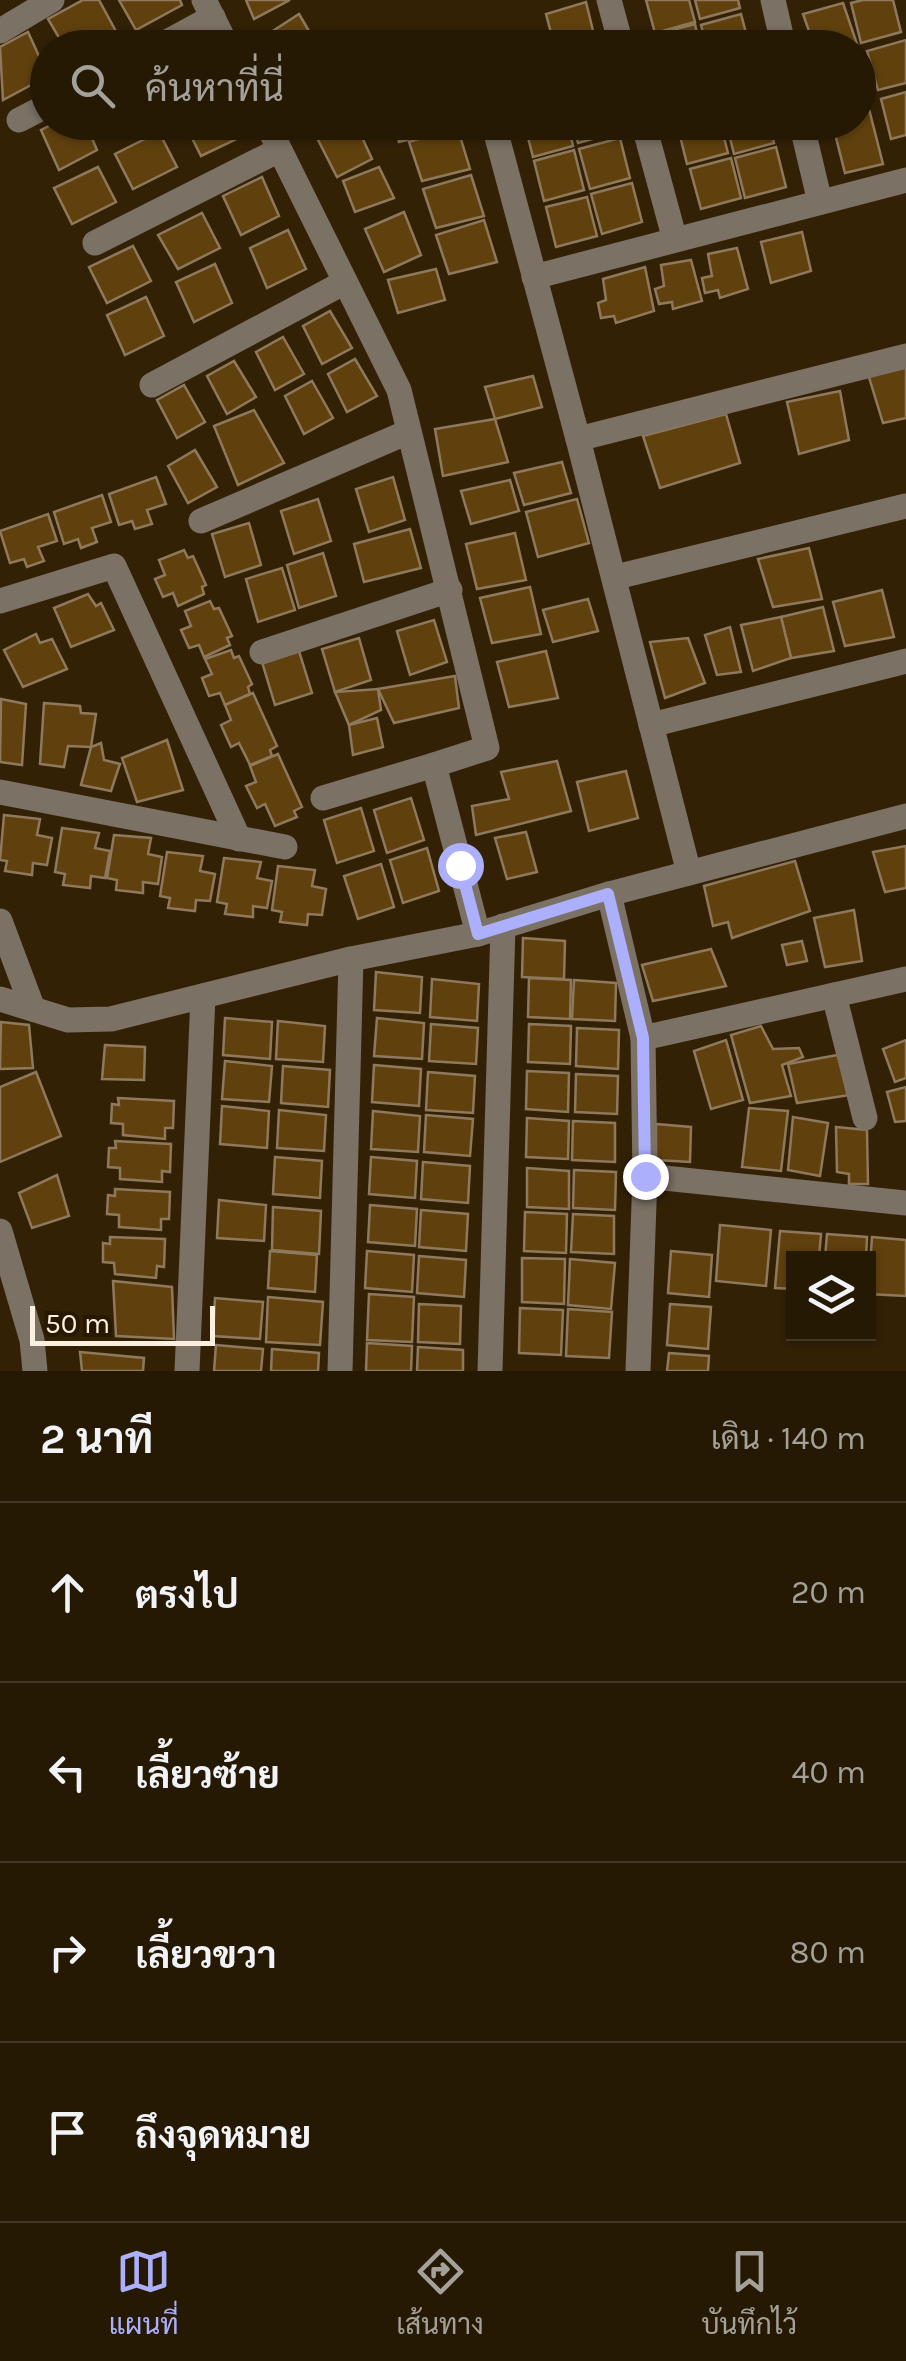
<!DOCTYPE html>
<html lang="th">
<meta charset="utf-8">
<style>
:root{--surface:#261904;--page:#2e220e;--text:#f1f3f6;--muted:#a4a09a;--line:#423826;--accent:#acaffb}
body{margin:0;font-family:Karla,Sarabun,sans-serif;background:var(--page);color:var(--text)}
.controls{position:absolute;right:30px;bottom:30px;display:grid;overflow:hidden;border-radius:0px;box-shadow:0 2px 8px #0004}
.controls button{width:90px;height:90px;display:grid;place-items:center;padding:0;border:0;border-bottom:2px solid var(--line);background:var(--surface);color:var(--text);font:50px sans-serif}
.scale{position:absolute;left:30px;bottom:25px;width:185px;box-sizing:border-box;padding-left:10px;border:5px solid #fbefe0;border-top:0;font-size:28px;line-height:35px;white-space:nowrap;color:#fbefe0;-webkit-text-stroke:8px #291800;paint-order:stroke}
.stop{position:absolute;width:30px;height:30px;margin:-22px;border:8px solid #acaffb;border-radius:50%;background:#fff}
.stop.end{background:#acaffb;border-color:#fff;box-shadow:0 2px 10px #0008}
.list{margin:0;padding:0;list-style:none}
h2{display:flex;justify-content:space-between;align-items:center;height:130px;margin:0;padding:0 40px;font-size:42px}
h2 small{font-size:32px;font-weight:400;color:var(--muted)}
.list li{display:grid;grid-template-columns:65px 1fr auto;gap:30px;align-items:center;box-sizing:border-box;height:180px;padding:0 40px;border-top:2px solid var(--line)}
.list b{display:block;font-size:38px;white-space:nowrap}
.list em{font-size:32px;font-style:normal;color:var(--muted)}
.icon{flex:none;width:55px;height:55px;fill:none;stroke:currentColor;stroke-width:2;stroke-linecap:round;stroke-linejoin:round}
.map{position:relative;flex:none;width:906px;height:1371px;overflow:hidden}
.search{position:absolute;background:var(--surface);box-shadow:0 2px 8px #0004;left:30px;right:30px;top:30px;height:110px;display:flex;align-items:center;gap:25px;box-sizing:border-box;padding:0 35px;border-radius:55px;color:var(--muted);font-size:38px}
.sheet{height:850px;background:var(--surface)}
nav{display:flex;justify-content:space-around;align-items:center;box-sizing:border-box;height:140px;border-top:2px solid var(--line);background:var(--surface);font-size:28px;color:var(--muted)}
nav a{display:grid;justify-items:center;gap:5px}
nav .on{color:var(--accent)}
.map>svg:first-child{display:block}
</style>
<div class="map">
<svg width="906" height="1371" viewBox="0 0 906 1371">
<rect width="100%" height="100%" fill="#332106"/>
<g fill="#60410e" stroke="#8e795c" stroke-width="2.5">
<polygon points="83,0 99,0 118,35 96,48 65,48 48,19"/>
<polygon points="119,0 180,0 182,5 136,30"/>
<polygon points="246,0 290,0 254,19"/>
<polygon points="646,0 689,0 695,22 655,33"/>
<polygon points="695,0 738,0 740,8 700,19"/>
<polygon points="863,0 893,0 901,32 861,43 851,3"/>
<polygon points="586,2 596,43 555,48 546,14"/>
<polygon points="843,3 858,47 815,48 803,14"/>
<polygon points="299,14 319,48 264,48 259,40"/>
<polygon points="741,14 750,48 707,48 701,25"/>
<polygon points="695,24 700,48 657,48 654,35"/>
<polygon points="28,32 48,76 3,100 0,47"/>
<polygon points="906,40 906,83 878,90 867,51"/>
<polygon points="859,56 869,96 858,98 858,56"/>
<polygon points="906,92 906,135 891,139 881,99"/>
<polygon points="868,105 883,164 845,173 832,122 858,122 858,107"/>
<polygon points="57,122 85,122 97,150 59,170 41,130"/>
<polygon points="115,122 150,122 122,137"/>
<polygon points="184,122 238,122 245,135 201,156"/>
<polygon points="355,122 372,159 337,177 317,138"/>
<polygon points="395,122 465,122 465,125 399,142"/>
<polygon points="524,122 568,122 573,146 533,157"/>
<polygon points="572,122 616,122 618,132 578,143"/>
<polygon points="720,122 728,153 687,164 677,124"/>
<polygon points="726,122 769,122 774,143 734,154"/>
<polygon points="457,126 470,169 422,181 409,142"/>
<polygon points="159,132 177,167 133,189 115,154"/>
<polygon points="620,138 630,178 590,189 579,149"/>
<polygon points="776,147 786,187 745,198 735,158"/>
<polygon points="574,150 584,190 544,201 534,161"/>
<polygon points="731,158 741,198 701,209 690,169"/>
<polygon points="98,167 116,202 72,224 54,188"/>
<polygon points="379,167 394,198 355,212 343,181"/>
<polygon points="471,175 484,216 436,228 423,189"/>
<polygon points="262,177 279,216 241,235 223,196"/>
<polygon points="632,183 642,222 602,234 591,194"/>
<polygon points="587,197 597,236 556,247 546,207"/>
<polygon points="404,212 421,255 384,272 365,229"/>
<polygon points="202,213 220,248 178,269 158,235"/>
<polygon points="484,220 497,262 449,274 436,235"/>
<polygon points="288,230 306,269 267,288 250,248"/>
<polygon points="802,232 811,271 771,283 761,242"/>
<polygon points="133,246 151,281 107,303 89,267"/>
<polygon points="737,248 748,289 720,298 718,290 705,293 702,278 712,276 708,254"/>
<polygon points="691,260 702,301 673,309 672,302 659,304 655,289 664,286 661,265"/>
<polygon points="215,264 232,303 194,322 176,282"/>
<polygon points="645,267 654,311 616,323 614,316 601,318 598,303 606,300 603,279"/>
<polygon points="436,269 445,300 398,313 388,280"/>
<polygon points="146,297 164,336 125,355 107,315"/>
<polygon points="330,311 352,348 322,364 303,326"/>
<polygon points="283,337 304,374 275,390 256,352"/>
<polygon points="355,359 377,396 347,412 328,374"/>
<polygon points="234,361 256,397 227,414 207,376"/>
<polygon points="906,364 906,418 883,423 868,374"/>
<polygon points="533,376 542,407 495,419 485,387"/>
<polygon points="312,381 333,418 304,434 285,396"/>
<polygon points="184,385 205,422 177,438 157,400"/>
<polygon points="840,391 849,440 799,454 787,402"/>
<polygon points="254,410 284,463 238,485 214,426"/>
<polygon points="726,414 740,463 660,488 643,436"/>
<polygon points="495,419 508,462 443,476 435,429"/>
<polygon points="195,450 217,487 188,503 168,466"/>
<polygon points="562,462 571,493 524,505 514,473"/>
<polygon points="156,477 166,504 147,510 152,524 135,529 132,521 119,525 109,494"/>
<polygon points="393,477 405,520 369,532 356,489"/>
<polygon points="510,480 519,511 471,524 461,491"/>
<polygon points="102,495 111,522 92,528 97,542 81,548 78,539 64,544 54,512"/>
<polygon points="318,499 331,541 294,554 281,511"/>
<polygon points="577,499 589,543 538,557 526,512"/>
<polygon points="48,514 57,541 38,547 44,561 27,567 24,559 10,563 0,531"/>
<polygon points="249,523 261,565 225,577 212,534"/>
<polygon points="410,529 421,568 364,582 354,544"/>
<polygon points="515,533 526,580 477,589 466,544"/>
<polygon points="809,548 822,599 773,607 758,559"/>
<polygon points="184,550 188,558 193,556 206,585 202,587 204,594 178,606 173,593 163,597 155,579 165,575 159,560"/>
<polygon points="323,553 336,596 299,608 287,565"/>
<polygon points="282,568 295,610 258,622 246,579"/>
<polygon points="530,587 541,634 492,643 480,598"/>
<polygon points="882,590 894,637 845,646 833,602"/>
<polygon points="88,594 96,606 101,603 114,630 71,647 54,608"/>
<polygon points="588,599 598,631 553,642 543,610"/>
<polygon points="210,601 214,609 219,608 232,636 227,638 230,645 204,657 199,645 189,648 181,630 191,626 185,611"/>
<polygon points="823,607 834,651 791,658 781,617"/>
<polygon points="781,617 791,658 753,671 741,625"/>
<polygon points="434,620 447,662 410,675 397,631"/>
<polygon points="730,627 741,672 717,675 705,635"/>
<polygon points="36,634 40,643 52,639 67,669 23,687 4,650"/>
<polygon points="359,638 371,680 335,692 322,649"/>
<polygon points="688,638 705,683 665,698 650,642"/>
<polygon points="231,650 234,658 239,656 252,684 248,687 250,694 225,705 220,693 209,696 202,678 212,674 205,659"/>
<polygon points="299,651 312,693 275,705 262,662"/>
<polygon points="546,651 558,698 509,707 497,662"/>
<polygon points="455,676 459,708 394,723 378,689"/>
<polygon points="378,689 381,710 349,725 335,692"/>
<polygon points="253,693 277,746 270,750 272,756 250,765 239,743 231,747 221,725 231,720 225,705"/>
<polygon points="1,699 26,704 22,765 0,762"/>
<polygon points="44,703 80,706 81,713 96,714 91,747 68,746 64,767 40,764"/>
<polygon points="377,718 383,747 353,755 349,725"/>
<polygon points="167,740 183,790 137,802 122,758"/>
<polygon points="101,743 104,760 120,764 111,791 81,785 91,747"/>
<polygon points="278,754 302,807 294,811 297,817 275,826 265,804 257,808 246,786 256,782 250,766"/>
<polygon points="557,761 571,811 476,835 472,806 509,799 501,772"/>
<polygon points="626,771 638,818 589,831 577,782"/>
<polygon points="411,798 424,840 387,853 374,810"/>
<polygon points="361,808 374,851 337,863 324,820"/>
<polygon points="4,815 40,819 37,835 52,838 47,865 33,863 32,875 5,871 7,861 0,860"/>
<polygon points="62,828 99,833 95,848 110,851 105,878 91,876 90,888 63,885 65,874 55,872"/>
<polygon points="526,832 537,872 507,879 495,838"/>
<polygon points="114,835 151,838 148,854 162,857 158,884 143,882 143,893 116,890 117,880 107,878"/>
<polygon points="906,846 906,888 885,892 873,852"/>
<polygon points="427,848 439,891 403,903 390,860"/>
<polygon points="167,852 203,856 200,871 215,874 210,901 196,900 195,911 168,908 170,898 160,896"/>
<polygon points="224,858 261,862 257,878 272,881 267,908 253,906 253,917 225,914 227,904 217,902"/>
<polygon points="795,861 810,911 732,938 728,922 713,926 704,886"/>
<polygon points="381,864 394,907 358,919 344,876"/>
<polygon points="278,866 315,870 312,886 326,889 322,915 308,914 307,925 280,922 282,912 272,910"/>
<polygon points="854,910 862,961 825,967 814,918"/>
<polygon points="523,938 565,941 564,979 522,977"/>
<polygon points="802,941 807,961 787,965 782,945"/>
<polygon points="711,949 726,986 653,1001 642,965"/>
<polygon points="376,972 422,977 420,1013 374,1010"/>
<polygon points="529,978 571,980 570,1019 528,1017"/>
<polygon points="432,979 479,984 477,1021 430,1017"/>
<polygon points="574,980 616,983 615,1021 572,1019"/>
<polygon points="225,1018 272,1022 270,1059 223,1055"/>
<polygon points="377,1018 424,1023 422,1059 374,1056"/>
<polygon points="278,1021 325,1026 323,1062 276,1059"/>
<polygon points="1,1022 29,1025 33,1068 0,1069"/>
<polygon points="431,1024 478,1028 476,1064 429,1061"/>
<polygon points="529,1024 571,1026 570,1064 528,1062"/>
<polygon points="761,1026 773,1049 799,1048 803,1057 782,1065 791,1096 750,1103 731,1035"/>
<polygon points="577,1028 619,1030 618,1069 576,1066"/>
<polygon points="726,1040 743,1100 711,1109 694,1051"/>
<polygon points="906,1040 906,1078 895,1082 883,1049"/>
<polygon points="105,1045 145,1047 144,1080 102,1079"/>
<polygon points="843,1054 850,1095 797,1103 788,1064"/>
<polygon points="225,1061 272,1066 269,1102 222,1099"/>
<polygon points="374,1065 421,1069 419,1106 372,1102"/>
<polygon points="283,1066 330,1070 328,1107 281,1103"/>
<polygon points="527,1071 569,1073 568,1112 526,1109"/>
<polygon points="36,1072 61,1136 0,1162 0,1087"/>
<polygon points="428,1072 475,1076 473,1113 426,1110"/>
<polygon points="576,1074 618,1076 617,1114 575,1112"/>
<polygon points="906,1087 906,1121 895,1122 887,1092"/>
<polygon points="118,1098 174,1101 173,1128 165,1128 165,1139 123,1135 123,1124 111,1123 112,1104 119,1105"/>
<polygon points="222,1106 269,1111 267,1148 220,1144"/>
<polygon points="749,1108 788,1111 781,1171 742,1167"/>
<polygon points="279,1110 326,1115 324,1151 277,1148"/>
<polygon points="373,1111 420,1116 418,1152 371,1149"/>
<polygon points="426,1115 473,1119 470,1156 424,1152"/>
<polygon points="793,1117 828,1123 820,1176 788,1170"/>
<polygon points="527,1118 569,1121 568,1159 526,1157"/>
<polygon points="573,1121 615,1123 615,1162 572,1160"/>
<polygon points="656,1124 691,1127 690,1162 656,1160"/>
<polygon points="836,1127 867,1130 868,1184 849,1184 849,1174 837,1172"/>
<polygon points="115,1141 171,1144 170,1172 162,1171 162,1182 120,1179 120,1168 108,1167 109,1148 116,1148"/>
<polygon points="275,1157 322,1161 320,1198 273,1194"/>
<polygon points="371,1157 417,1161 415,1198 369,1194"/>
<polygon points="423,1162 470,1166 468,1203 421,1199"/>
<polygon points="527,1168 569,1171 569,1209 527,1207"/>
<polygon points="574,1170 616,1172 615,1210 573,1208"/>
<polygon points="57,1175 69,1216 32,1228 19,1193"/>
<polygon points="115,1189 170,1192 169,1219 161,1219 161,1230 119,1227 119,1215 107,1214 108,1195 115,1196"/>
<polygon points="219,1200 266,1205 264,1241 217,1238"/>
<polygon points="370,1205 417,1209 415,1246 368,1242"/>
<polygon points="273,1207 321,1211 319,1254 272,1250"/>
<polygon points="421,1210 468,1214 466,1251 419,1247"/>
<polygon points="525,1212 567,1214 566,1253 524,1251"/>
<polygon points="573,1214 614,1216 614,1254 571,1252"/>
<polygon points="720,1225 771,1230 766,1286 716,1281"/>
<polygon points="780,1231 821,1234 819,1258 794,1258 794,1289 775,1288"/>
<polygon points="827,1234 867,1237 866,1258 825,1258"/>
<polygon points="110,1237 165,1239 164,1267 157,1266 156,1278 115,1274 114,1263 103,1262 103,1243 110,1244"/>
<polygon points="872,1237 906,1240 906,1296 868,1294"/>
<polygon points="270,1251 317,1255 315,1292 268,1288"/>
<polygon points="367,1251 414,1255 412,1292 365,1288"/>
<polygon points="671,1251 712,1255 709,1297 668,1293"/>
<polygon points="419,1256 466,1260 464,1297 417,1293"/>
<polygon points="522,1258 565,1259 564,1304 522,1302"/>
<polygon points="570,1259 615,1263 611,1309 568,1305"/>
<polygon points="113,1281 172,1287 174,1339 116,1336"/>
<polygon points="369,1294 414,1297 412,1342 367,1340"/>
<polygon points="268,1297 323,1302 320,1345 266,1342"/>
<polygon points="215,1298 263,1302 260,1339 213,1336"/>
<polygon points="419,1304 461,1306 460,1344 418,1342"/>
<polygon points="670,1304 711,1307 708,1349 667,1345"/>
<polygon points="520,1308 563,1310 561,1355 519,1353"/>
<polygon points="568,1309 612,1312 609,1358 566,1356"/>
<polygon points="367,1343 412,1346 411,1371 366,1371"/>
<polygon points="216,1345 263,1349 261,1371 214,1371"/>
<polygon points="418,1347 463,1350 463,1371 417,1371"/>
<polygon points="272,1349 319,1353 318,1371 271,1371"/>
<polygon points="80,1352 144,1358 143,1371 82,1371"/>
<polygon points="669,1353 709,1356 708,1371 667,1371"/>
</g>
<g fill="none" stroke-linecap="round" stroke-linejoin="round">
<g stroke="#7b7165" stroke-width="25">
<polyline points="204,0 228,48"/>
<polyline points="609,0 622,48"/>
<polyline points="773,0 784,48"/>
<polyline points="0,31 52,0"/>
<polyline points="156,48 213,17"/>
<polyline points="19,120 48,105"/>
<polyline points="266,122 399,390 487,748 434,765 478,934"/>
<polyline points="493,122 578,439"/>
<polyline points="643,122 675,240"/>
<polyline points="801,122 820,202"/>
<polyline points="95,243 279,150"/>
<polyline points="534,277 906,180"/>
<polyline points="152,385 345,282"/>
<polyline points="201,521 408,432"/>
<polyline points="616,577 906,506"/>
<polyline points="0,601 114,566 239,839"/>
<polyline points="262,652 450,590"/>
<polyline points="651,725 906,661"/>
<polyline points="0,792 285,847"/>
<polyline points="323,798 434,765"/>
<polyline points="689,873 578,439 906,356"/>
<polyline points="609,894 643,1038 645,1176 638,1371"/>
<polyline points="0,921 33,1009"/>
<polyline points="834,995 865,1118"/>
<polyline points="0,999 68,1020 111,1019 351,959 478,934 609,894 906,816"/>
<polyline points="643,1038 906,979"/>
<polyline points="645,1176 906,1203"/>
<polyline points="0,1231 32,1340 35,1371"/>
<polyline points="187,1371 203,996"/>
<polyline points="340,1371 351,959"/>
<polyline points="490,1371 503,926"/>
</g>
</g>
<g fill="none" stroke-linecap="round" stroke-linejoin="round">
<polyline stroke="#acaffb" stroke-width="12" points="460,865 478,934 608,894 643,1038 645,1176"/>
</g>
</svg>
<div class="controls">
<button><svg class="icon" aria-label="layers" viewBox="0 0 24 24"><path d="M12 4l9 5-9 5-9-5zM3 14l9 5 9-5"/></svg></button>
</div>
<div class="scale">50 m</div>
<div class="stop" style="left:460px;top:865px"></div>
<div class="stop end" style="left:645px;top:1176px"></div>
<div class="search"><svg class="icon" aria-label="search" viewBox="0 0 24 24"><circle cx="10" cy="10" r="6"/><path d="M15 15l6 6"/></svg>ค้นหาที่นี่</div>
</div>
<section class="sheet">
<h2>2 นาที<small>เดิน · 140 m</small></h2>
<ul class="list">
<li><svg class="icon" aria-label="ahead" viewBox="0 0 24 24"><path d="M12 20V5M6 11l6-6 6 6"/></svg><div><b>ตรงไป</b></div><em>20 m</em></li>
<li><svg class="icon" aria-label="left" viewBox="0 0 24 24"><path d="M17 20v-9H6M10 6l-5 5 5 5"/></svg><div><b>เลี้ยวซ้าย</b></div><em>40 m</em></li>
<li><svg class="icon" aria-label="right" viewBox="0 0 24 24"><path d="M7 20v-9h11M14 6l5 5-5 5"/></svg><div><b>เลี้ยวขวา</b></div><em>80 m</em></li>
<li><svg class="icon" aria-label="arrive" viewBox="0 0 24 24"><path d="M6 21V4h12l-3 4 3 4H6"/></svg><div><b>ถึงจุดหมาย</b></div></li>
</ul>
</section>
<nav>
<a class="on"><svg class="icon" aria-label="map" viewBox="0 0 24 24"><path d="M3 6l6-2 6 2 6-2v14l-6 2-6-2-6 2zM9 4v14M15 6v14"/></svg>แผนที่</a>
<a><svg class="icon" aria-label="directions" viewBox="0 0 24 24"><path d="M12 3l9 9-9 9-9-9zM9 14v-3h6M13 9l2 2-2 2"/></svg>เส้นทาง</a>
<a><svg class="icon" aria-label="saved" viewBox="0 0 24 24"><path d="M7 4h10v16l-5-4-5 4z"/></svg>บันทึกไว้</a>
</nav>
